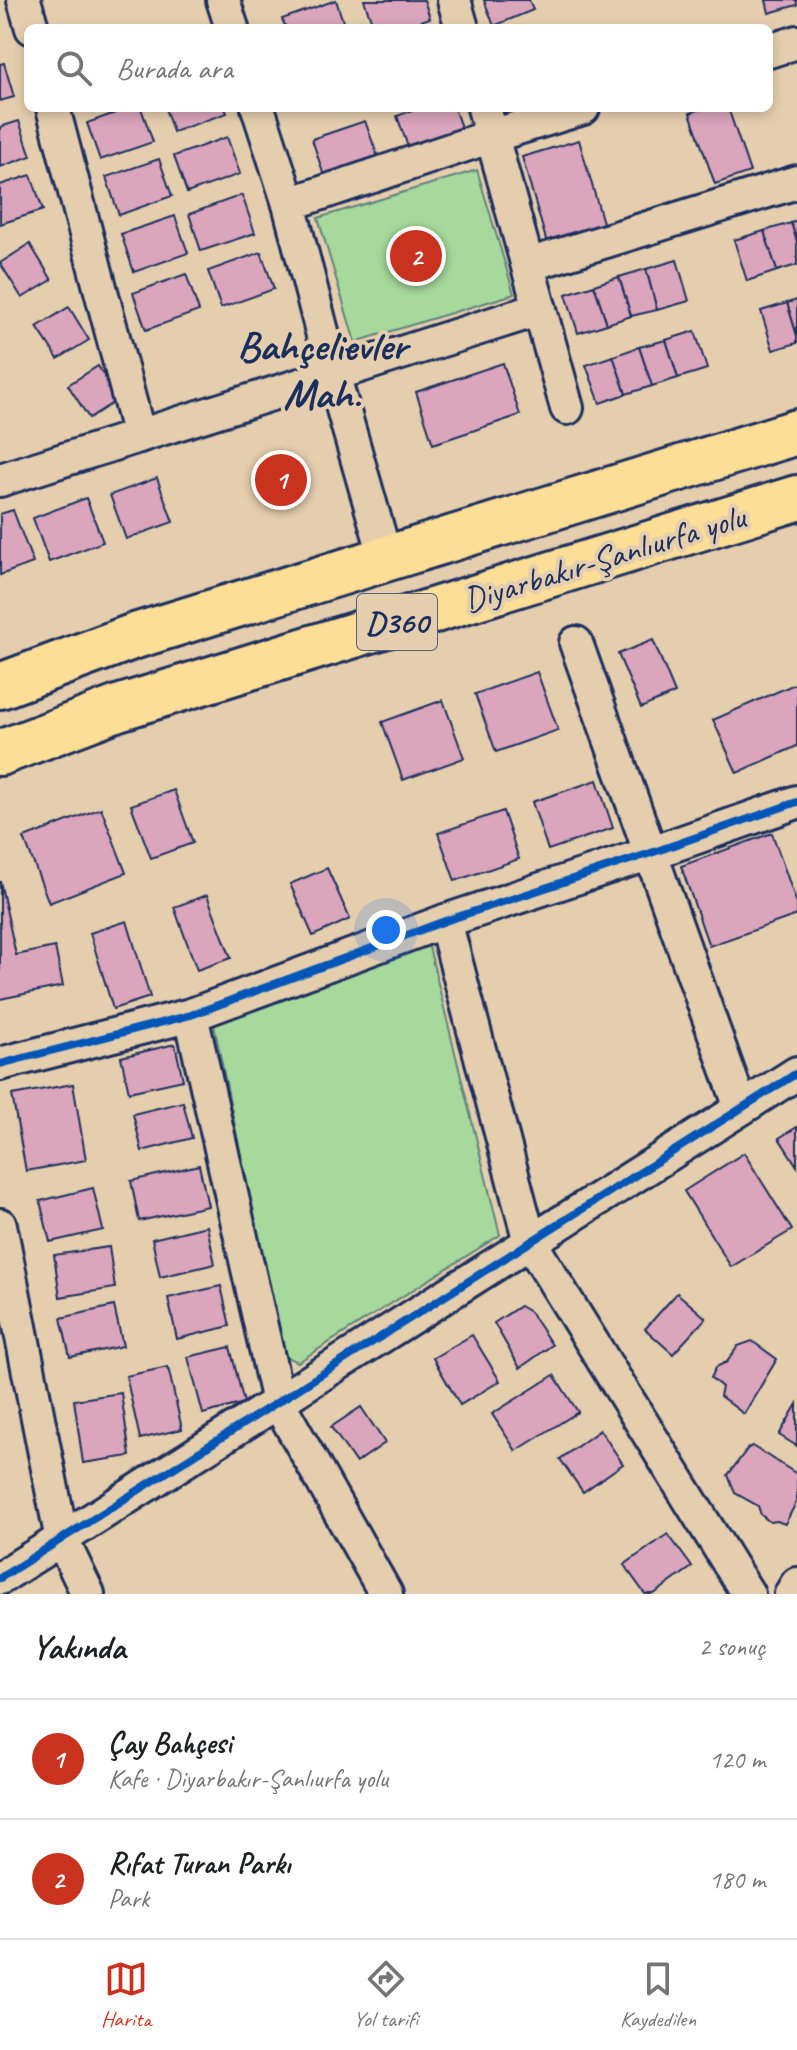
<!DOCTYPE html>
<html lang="tr">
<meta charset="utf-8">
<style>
:root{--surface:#fff;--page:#f2f2f2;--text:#202124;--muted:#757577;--line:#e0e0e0;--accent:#c8321e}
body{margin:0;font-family:Caveat,sans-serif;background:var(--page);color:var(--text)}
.you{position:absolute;left:386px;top:930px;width:28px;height:28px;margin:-20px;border:6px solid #fff;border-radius:50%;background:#1a73e8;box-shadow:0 0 0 12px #1a73e833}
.badge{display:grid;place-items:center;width:52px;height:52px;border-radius:50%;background:var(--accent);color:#fff;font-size:26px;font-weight:700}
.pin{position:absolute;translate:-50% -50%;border:4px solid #fff;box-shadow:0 2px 8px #0006}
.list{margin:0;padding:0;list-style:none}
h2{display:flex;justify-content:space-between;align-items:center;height:104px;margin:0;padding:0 32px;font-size:34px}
h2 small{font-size:26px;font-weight:400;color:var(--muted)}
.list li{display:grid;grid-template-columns:52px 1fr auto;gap:24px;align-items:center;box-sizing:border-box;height:120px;padding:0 32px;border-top:2px solid var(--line)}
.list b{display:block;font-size:30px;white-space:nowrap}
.list p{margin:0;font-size:26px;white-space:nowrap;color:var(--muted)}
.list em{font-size:26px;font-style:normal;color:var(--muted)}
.icon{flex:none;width:44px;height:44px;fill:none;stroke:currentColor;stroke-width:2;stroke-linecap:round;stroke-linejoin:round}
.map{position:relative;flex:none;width:797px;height:1594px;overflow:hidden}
.search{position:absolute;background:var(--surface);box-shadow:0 4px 12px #0003;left:24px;right:24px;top:24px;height:88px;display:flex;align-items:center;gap:20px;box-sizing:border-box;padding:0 28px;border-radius:12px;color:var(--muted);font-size:30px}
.sheet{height:344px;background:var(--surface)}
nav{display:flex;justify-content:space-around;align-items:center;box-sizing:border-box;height:112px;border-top:2px solid var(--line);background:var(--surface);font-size:22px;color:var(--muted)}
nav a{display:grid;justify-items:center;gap:4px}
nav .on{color:var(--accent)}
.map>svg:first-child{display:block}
</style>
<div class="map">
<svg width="797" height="1594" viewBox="0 0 797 1594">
<rect width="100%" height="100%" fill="#e5ceae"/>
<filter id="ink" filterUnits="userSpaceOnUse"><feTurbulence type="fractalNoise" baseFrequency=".0125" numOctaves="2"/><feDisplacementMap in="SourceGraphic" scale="16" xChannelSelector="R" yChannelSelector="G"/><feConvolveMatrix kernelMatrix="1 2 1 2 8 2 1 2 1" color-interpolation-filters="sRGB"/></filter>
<g filter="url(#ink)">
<g fill="#a6d99b" stroke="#60847c" stroke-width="2">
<polygon points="477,170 514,294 355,342 318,218"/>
<polygon points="428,943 500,1235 298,1362 282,1355 214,1025"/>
</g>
<g fill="#dba5bc" stroke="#1b2f5e" stroke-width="2">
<polygon points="336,0 345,28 286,28 282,19"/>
<polygon points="364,0 424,0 430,18 401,28 374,28"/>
<polygon points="484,0 529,0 533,10 494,26"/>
<polygon points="766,0 797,0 797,5 769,13"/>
<polygon points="4,63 14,97 0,101 0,64"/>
<polygon points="129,108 141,108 153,142 100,160 87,123"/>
<polygon points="165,108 225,108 227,113 173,132"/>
<polygon points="419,108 454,108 464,136 411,155 397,116"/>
<polygon points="703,108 728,108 750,172 715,184 690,113"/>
<polygon points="19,121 31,156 0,167 0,127"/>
<polygon points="365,121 379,160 325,179 312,139"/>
<polygon points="227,137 240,174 187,193 174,156"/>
<polygon points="579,140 604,226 547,243 522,157"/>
<polygon points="159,159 172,196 119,215 106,177"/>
<polygon points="31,175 43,210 0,224 0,185"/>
<polygon points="242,195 255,233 201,251 189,214"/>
<polygon points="175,216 188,253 134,272 121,234"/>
<polygon points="797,221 797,242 791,223"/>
<polygon points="791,223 797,242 797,265 777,271 764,231"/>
<polygon points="764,231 777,271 747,281 734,240"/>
<polygon points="30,244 52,280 22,298 0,263"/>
<polygon points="261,252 274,289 221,308 208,271"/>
<polygon points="677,260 689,301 657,310 646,269"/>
<polygon points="646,269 657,310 631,316 619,277"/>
<polygon points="186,274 199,311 146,330 133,293"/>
<polygon points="619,277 631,316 607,324 594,285"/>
<polygon points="594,285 607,324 578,333 566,294"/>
<polygon points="797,300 797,336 787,303"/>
<polygon points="787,303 797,336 797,343 773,350 761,311"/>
<polygon points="69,307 89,340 58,359 37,327"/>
<polygon points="695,331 707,369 678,378 666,340"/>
<polygon points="666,340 678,378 652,386 639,347"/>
<polygon points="639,347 652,386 626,394 613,356"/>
<polygon points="613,356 626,394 600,403 586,365"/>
<polygon points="503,363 520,415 433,444 416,392"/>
<polygon points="98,366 119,399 89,418 68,385"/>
<polygon points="157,478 173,522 126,539 110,495"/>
<polygon points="86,498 103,542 49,562 33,518"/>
<polygon points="13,510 33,563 0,575 0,514"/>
<polygon points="653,640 675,693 641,708 618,654"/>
<polygon points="537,672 558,730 496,752 475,694"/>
<polygon points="797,683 797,746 737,773 713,720"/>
<polygon points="443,700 464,758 403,780 382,722"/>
<polygon points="597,780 613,828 548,850 532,802"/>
<polygon points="174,790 193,843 151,858 131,805"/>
<polygon points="101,808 126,873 49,903 24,838"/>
<polygon points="503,811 519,859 455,881 438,833"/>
<polygon points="772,833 797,904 797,915 709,946 681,866"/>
<polygon points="327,868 350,919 313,936 290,884"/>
<polygon points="0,881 16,955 55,947 63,986 0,999"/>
<polygon points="207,895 231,958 197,970 174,907"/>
<polygon points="127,921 150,997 113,1009 90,933"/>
<polygon points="175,1044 183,1080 129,1092 121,1057"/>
<polygon points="73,1084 86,1160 26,1171 12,1095"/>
<polygon points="183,1102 192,1138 142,1151 133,1114"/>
<polygon points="797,1127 797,1166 779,1138"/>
<polygon points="744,1153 792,1230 731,1267 684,1191"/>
<polygon points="199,1165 208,1206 139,1221 131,1181"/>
<polygon points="93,1188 103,1230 50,1242 40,1201"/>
<polygon points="207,1226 215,1264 160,1277 152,1239"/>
<polygon points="109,1247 115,1288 60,1297 54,1255"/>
<polygon points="221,1286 230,1326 177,1339 168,1298"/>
<polygon points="677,1293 706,1318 673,1354 645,1329"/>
<polygon points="114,1306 123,1346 70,1357 61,1318"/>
<polygon points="520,1306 530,1312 552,1345 520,1368 494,1323"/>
<polygon points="472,1335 500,1381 460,1405 433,1358"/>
<polygon points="752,1341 777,1359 744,1414 720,1396 722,1387 711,1378 716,1367 727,1362 738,1346"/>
<polygon points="230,1347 244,1403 203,1414 188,1357"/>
<polygon points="168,1367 182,1429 140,1439 126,1376"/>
<polygon points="554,1375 578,1412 516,1451 492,1414"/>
<polygon points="121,1393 130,1456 83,1463 74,1400"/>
<polygon points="797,1404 797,1446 779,1435"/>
<polygon points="361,1407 385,1443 356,1463 331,1427"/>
<polygon points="600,1430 623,1464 583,1492 560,1459"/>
<polygon points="752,1446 797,1474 797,1501 785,1524 777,1521 770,1522 761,1515 758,1506 735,1493 728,1475 748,1448"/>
<polygon points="668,1534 692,1567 654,1594 645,1594 624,1565"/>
</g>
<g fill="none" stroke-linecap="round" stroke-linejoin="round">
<defs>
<g id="minor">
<polyline points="24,0 32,28"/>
<polyline points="223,0 232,28"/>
<polyline points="454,0 462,28"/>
<polyline points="769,51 797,42"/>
<polyline points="53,108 139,436"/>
<polyline points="258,108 289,204 333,374 386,559"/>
<polyline points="484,108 492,136 583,108"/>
<polyline points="289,204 492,136 567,408"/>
<polyline points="528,265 797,182"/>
<polyline points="0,480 540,309"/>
<polyline points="576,643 741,1108"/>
<polyline points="445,921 530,1242 748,1594"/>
<polyline points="191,1015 278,1402 386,1594"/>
<polyline points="0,1064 191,1015 445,921 651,853 797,802"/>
<polyline points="0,1225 62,1540 88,1594"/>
<polyline points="0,1578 797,1073"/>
<polyline points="791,1594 797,1584"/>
</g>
<g id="highway">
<polyline points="0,686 132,637 797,432"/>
<polyline points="0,753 118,708 797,498"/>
</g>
</defs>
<use href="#minor" stroke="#1b2f5e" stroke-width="38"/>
<use href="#highway" stroke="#1b2f5e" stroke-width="50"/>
<use href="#minor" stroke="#e5ceae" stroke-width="32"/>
<use href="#highway" stroke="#fdde96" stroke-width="44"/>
<defs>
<g id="cycleway">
<polyline points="0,1064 191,1015 445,921 651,853 797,802"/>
<polyline points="0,1578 797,1073"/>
</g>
</defs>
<use href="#cycleway" stroke="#e5ceae" stroke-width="13"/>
<use href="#cycleway" stroke="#0057b8" stroke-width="8"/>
</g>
</g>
<g text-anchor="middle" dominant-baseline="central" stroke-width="8" stroke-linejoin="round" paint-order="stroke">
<rect fill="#e5ceae" stroke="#585f76" stroke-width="2" x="357" y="594" width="80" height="56" rx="6"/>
<g font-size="32" font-weight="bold" fill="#1b2f5e">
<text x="397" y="622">D360</text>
</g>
<g font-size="34" fill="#1b2f5e" stroke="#e5ceae">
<text transform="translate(604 558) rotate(-17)">Diyarbakır-Şanlıurfa yolu</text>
</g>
<g font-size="42" font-weight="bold" fill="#1b2f5e" stroke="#e5ceae">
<text x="322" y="346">Bahçelievler<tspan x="322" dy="48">Mah.</tspan></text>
</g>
</g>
</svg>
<div class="you"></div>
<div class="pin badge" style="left:281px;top:480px">1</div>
<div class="pin badge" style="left:416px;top:256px">2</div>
<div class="search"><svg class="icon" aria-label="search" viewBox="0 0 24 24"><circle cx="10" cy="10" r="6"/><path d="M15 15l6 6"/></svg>Burada ara</div>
</div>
<section class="sheet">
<h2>Yakında<small>2 sonuç</small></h2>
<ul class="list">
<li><span class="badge">1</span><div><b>Çay Bahçesi</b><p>Kafe · Diyarbakır-Şanlıurfa yolu</p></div><em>120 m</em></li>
<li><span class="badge">2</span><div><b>Rıfat Turan Parkı</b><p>Park</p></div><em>180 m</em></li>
</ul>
</section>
<nav>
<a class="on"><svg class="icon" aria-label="map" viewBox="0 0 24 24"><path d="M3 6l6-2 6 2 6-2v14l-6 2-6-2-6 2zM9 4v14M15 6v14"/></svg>Harita</a>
<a><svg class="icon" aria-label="directions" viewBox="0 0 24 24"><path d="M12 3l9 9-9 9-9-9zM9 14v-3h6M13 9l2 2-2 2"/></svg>Yol tarifi</a>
<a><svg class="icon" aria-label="saved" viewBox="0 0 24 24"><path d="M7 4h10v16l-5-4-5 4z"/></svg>Kaydedilen</a>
</nav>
